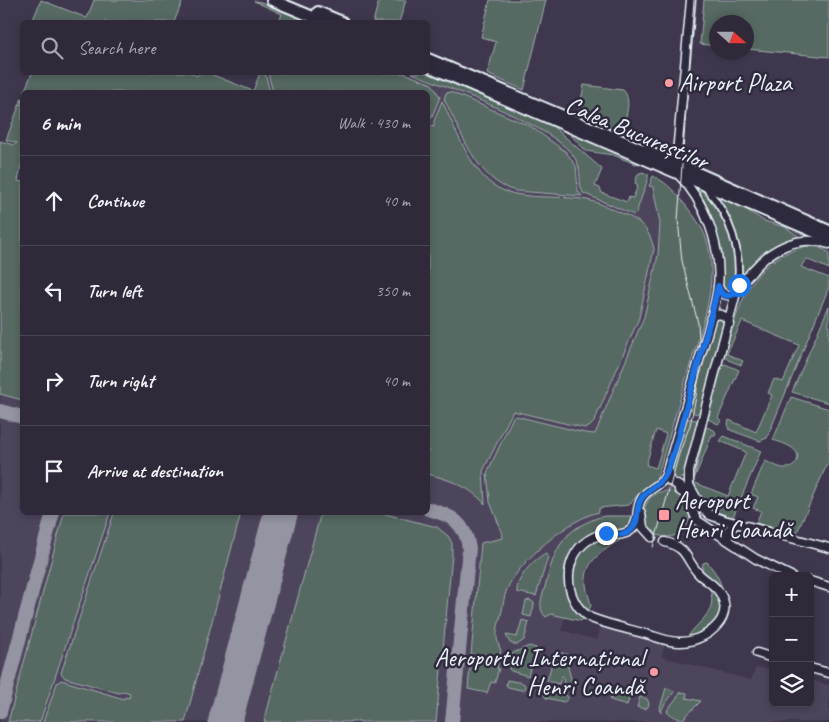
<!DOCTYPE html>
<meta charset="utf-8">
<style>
:root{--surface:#2f293a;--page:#3b3545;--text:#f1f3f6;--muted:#a7a6af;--line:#4a4554}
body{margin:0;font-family:Caveat,sans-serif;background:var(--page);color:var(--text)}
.controls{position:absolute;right:15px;bottom:15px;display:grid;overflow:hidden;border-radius:8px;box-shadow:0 2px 8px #0003}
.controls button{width:45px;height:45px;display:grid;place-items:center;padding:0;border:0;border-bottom:1px solid var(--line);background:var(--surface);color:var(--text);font:25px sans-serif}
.compass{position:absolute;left:709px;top:15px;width:45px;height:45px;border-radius:50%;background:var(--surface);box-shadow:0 2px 8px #0003;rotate:111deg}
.stop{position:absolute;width:15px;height:15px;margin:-11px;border:4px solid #1a73e8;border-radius:50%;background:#fff}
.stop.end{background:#1a73e8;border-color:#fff;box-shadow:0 1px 5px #0008}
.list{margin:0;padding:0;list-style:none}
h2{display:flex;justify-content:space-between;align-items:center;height:65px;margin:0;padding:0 20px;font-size:21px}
h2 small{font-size:16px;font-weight:400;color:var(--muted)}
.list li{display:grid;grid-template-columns:32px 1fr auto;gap:15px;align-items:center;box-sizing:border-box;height:90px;padding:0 20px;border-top:1px solid var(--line)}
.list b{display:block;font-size:19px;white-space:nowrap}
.list em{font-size:16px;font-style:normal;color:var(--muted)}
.icon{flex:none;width:28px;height:28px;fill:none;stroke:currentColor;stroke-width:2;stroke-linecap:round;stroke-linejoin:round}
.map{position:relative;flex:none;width:829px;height:722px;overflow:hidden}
.search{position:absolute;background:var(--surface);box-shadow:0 2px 8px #0003;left:20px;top:20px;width:410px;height:55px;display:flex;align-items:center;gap:12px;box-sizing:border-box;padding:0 18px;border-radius:8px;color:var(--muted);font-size:19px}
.panel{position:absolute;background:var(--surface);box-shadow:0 2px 8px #0003;left:20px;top:90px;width:410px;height:425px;border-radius:8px}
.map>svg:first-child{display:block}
</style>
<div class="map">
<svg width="829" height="722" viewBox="0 0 829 722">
<rect width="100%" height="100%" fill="#3f374d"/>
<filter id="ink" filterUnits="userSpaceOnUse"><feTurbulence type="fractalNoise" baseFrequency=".02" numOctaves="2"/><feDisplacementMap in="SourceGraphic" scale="10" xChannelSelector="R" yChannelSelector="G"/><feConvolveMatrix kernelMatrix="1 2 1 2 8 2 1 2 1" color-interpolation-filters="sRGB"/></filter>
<g filter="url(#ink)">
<polygon fill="#4d445b" points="260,73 419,73 536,122 597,164 586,192 634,212 645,185 653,187 660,223 658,255 644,317 595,434 625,506 599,508 602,527 580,534 559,563 566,616 561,630 597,640 601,625 665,642 662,657 751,680 756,667 773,670 773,703 810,703 810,680 829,685 829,722 0,722 0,325 22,381 22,512 428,512 428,92 253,92"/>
<g fill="#576962" stroke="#a0adad" fill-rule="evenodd">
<polygon points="41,0 87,18 94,0 183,0 174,22 32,22"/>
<polygon points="379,0 406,0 399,22 373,22"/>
<polygon points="490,0 546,0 524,90 487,74 496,42 481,37"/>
<polygon points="704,0 829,0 829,57 747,49 746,22 716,22 716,46 700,44"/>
<polygon points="254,1 261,2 310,22 279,22 282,14"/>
<path d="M 428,72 L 550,124 L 602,169 L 595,186 L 600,188 L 602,193 L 627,202 L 629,197 L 633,198 L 638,185 L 635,183 L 638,174 L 642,172 L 648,174 L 648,179 L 636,213 L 634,215 L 583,193 C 578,183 582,170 576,160 C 559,127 448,88 412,73 Z"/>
<polygon points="32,73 189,72 197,76 199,73 208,73 253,91 260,73 265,73 270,92 24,92"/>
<polygon points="268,73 404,73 432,84 440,97 431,119 428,121 428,92 273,92"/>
<path d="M 584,85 L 623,90 C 632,98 626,116 624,127 L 622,130 L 613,131 L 578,116 Z"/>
<path d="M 451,92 L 530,126 L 566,152 L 576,166 L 578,191 L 582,196 L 516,191 C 477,182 461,131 444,99 L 446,93 Z"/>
<polygon points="22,98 22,162 18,181 22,182 22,400 0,394 0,141 14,145 17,143 6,140"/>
<path d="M 442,101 C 455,127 469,168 493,185 C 517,202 559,194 587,200 C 598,202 609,208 619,212 C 639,220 649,227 654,249 L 639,318 L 594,422 L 589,427 L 585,428 L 513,411 L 483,471 L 485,504 C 469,486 450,480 428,474 L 428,125 L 434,127 L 434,121 Z"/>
<polygon points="568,132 637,161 638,163 636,164 613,155 586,151"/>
<path d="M 653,176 C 668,183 676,193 686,206 C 694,216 702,226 706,238 C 721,283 700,332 687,375 C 677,410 666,446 656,481 L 641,492 L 629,505 L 599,508 L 599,512 C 570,518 519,561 507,589 C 504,596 503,606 501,615 C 497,631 494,635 501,651 L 497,668 L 499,668 L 495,683 L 491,682 L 487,693 L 468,689 L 481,543 L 503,538 L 502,532 L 490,502 L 487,473 L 513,417 L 516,416 L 585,433 L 595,434 L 644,317 L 658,255 L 660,223 L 653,187 L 649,186 ZM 656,430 L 666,434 L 656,468 L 646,465 Z"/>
<path d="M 690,184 C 727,200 741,252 734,290 L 729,294 L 721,288 L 721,258 Z"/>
<polygon points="712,193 739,205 764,221 785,227 800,237 782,243 765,253 741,276 739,251"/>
<path d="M 807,246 L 818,247 L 829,252 L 829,269 L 806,259 L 801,267 L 829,278 L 829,287 L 767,438 L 760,441 L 730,430 L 728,424 L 729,420 L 756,432 L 772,395 L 768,393 L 774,379 L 783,382 L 799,345 L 742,321 L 727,354 L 743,361 L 741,365 L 728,360 L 724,355 C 740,305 748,260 807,246 Z"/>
<polygon points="829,306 829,403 792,392"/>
<polygon points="722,318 725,323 702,411 695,414 691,409 690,404 714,319"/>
<polygon points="725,364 739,370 718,418 722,421 718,424 708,419 722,365"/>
<path d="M 791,397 L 829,409 L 829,460 L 796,535 L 756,523 L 761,511 L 753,508 L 758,497 L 751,494 L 765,461 C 771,463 780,469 787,468 C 792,468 795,465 797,461 C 802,448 782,443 773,440 Z"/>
<polygon points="686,418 696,420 699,425 684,477 677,480 672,479 669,472"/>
<path d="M 706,427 L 714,430 L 716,433 L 715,435 L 712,435 L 693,482 L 728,496 L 746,452 L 720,441 L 724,436 L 761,451 L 733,517 C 706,511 707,509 693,486 L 693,482 Z"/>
<circle cx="667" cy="514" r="23"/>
<polygon points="321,512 381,513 437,527 448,536 452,543 452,555 436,722 264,722"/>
<polygon points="64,513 110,513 40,722 8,722"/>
<polygon points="114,513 241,513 185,722 43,722 57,683 61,680 124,699 125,697 129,698 130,693 124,691 119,693 65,678 61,673"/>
<path d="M 604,516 L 631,516 L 634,519 C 625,535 607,527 592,534 C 556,551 556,594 583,619 L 581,621 L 551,614 L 546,617 C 543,614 541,611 541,607 C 540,601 543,593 545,587 C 550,568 554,549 569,534 C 579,525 592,519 604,516 Z"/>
<path d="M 600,537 L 620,538 L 620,540 C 604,551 584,560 586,584 C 586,591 590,598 591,606 L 588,611 C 569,595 568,566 584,548 C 588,543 594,540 600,537 Z"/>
<path d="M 546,553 L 548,557 L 536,596 L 517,592 C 516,578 534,559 546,553 Z"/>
<path d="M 707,562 C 712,568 717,574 720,582 C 731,606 713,630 690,637 L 689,635 C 696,625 708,617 711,606 C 716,588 699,577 703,563 Z"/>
<polygon points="530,600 534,603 534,605 531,617 523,615 526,601"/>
<polygon points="522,620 529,622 524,640 517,645 510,643 506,635 517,637"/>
<polygon points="529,646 536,648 528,676 511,671 509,669 513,653"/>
<polygon points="555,652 567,654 570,658 568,667 573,687 563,685 564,677 562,676 559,684 547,681"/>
<polygon points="507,680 523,683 525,685 524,690 521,690 508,687 506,685"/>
<path d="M 666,688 L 674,691 C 671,699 663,703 661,713 L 660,708 Z"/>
<polygon points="548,689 565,694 568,697 568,699 564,702 546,698 543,694 544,691"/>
<polygon points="618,691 631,694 627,705 610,700 612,694"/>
<polygon points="681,692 687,693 686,698 701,701 683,719 676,718 667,712 668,709"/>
<polygon points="640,697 647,699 649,703 648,707 644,709 637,707"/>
</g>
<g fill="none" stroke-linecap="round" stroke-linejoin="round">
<g stroke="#9494a2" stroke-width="14">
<polyline points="0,411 22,417"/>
<path d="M 428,509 C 451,515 465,522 469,548 L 452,722"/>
<polyline points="0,712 53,512"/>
</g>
<polyline stroke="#9494a2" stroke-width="34" points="225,722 281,512"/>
<polyline stroke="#585367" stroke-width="8" stroke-dasharray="8 4" stroke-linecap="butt" points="666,486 679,490"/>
<defs>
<path id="street" d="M 706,188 C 730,216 743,251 737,288"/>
<g id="secondary">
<polyline points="676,164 691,0"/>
<polyline points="753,270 737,289 689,471 689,485 702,508 710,515 724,520 829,548"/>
<path d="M 750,274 C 769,249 798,234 829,244"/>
<path d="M 718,286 C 721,295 730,299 737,291"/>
<path d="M 711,318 C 718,312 727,314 729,324"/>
<polyline points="668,472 670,481 684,489"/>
<path d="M 679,490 C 695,499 689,510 698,521 L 756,559 L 791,576"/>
<polyline points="641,513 643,527 652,537"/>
<polyline points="728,540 728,530 736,524"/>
<path d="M 665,542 C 689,548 685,560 699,574 C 706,581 717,586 721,595 C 735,620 703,643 679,642 C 668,642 657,637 646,634 C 628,629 609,625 591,618 C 561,601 561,552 594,537 C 606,531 620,539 631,530 C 639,524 636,511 640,502 C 644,491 654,489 662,481 C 665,478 667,472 668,467 C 678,433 688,399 698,364 C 705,339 715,313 718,286 C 722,247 705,201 678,174"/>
<polyline points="810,581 829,587"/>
<polyline points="757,653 773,658"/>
<polyline points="810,668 829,673"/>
</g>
<g id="highway">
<polyline points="272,0 325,22"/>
<polyline points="318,12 342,22"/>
<polyline points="428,59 693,171 829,231"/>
<polyline points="428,66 829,238"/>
</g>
</defs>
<use href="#street" stroke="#e8f1f8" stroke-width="9"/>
<use href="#secondary" stroke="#e8f1f8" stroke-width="11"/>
<use href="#highway" stroke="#e8f1f8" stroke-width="14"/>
<use href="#street" stroke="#2f2a3d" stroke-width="5.5"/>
<use href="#secondary" stroke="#2f2a3d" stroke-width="8"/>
<use href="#highway" stroke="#2f2a3d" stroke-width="10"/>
<polyline stroke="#e8f1f8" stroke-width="1" points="653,547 679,454 690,425 695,402 699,376 700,352 698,323 682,261 678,220 694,0"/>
</g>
</g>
<g fill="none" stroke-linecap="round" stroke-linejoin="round" filter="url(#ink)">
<path stroke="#1a73e8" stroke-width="6" d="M 606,533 C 615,534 623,537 631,530 C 639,523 636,510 640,501 C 645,489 661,486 666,474 C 676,450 682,423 689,397 C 699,360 710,324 718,286 L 721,293 L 726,296 L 735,294 L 739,285"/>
</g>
<g fill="#ff9aa2" stroke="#2f2a3d" stroke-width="2">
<circle cx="669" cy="83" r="5"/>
<rect x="658" y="509" width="12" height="12" rx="2.5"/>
<circle cx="654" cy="672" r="5"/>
</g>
<g text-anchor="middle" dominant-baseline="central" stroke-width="5" stroke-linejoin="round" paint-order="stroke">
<g font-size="25" fill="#e8f1f8" stroke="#2f2a3d" text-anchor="start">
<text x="679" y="83">Airport Plaza</text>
<text x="675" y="501">Aeroport<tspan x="675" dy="29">Henri Coandă</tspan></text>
<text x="644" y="658" text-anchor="end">Aeroportul Internațional<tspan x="644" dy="29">Henri Coandă</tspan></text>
</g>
<g font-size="25" fill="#e8f1f8" stroke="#2f2a3d">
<text transform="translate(637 133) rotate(23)">Calea Bucureștilor</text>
</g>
</g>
</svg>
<div class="controls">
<button>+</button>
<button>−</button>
<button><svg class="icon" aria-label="layers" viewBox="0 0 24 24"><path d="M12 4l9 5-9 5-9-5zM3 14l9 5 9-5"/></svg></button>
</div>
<svg class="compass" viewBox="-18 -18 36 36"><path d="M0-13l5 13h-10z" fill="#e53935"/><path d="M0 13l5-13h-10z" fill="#a7a6af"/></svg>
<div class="stop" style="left:739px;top:285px"></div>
<div class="stop end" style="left:606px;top:533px"></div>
<div class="search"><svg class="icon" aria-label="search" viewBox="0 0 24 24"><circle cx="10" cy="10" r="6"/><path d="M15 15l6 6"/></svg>Search here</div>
<section class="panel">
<h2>6 min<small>Walk · 430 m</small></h2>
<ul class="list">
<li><svg class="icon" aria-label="ahead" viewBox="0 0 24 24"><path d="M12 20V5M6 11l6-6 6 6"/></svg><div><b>Continue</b></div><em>40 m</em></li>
<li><svg class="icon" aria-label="left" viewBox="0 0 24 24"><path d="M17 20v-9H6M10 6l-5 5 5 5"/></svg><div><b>Turn left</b></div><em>350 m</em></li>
<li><svg class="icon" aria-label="right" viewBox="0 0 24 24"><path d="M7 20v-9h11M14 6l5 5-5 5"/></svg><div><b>Turn right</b></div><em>40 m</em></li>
<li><svg class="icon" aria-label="arrive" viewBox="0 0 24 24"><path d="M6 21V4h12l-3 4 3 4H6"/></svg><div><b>Arrive at destination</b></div></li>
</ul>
</section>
</div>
